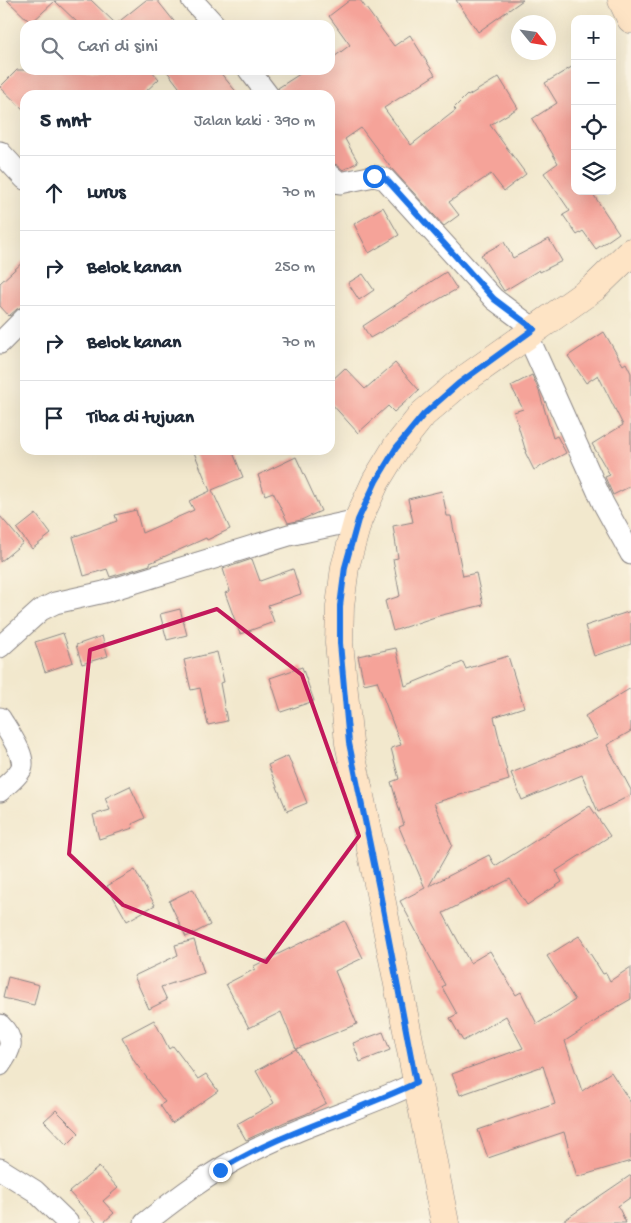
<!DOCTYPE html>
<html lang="id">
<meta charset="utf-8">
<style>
:root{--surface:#fff;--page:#f6f6f7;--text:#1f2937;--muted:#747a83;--line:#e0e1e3}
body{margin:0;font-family:"Gochi Hand",sans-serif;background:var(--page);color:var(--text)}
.controls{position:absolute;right:15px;top:15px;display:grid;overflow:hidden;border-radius:10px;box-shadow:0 5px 20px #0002}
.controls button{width:45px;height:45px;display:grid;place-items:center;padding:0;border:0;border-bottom:1px solid var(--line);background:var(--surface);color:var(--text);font:25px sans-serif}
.compass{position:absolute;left:511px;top:15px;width:45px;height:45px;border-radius:50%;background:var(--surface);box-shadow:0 5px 20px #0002;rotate:120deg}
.stop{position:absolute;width:15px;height:15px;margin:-11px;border:4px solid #1a73e8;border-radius:50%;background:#fff}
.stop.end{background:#1a73e8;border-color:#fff;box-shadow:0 1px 5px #0008}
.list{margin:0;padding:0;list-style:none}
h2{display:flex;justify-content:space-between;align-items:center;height:65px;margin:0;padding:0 20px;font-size:21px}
h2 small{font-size:16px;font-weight:400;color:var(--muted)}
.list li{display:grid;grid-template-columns:32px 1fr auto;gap:15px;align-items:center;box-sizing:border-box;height:75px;padding:0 20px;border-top:1px solid var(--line)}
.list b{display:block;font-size:19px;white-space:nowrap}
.list em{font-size:16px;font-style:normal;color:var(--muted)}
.icon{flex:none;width:28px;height:28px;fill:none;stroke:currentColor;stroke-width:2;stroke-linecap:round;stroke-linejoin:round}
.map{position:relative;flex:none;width:631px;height:1223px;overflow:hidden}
.search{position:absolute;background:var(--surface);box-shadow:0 5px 20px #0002;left:20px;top:20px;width:315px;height:55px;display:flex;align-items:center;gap:12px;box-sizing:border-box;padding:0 18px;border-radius:15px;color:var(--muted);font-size:19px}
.panel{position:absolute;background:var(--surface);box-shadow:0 5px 20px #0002;left:20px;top:90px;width:315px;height:365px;border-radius:15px}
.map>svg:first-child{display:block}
</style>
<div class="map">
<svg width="631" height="1223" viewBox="0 0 631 1223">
<rect width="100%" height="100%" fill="#fcf5e5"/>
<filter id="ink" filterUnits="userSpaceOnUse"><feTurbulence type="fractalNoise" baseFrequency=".02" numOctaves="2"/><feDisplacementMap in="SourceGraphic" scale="10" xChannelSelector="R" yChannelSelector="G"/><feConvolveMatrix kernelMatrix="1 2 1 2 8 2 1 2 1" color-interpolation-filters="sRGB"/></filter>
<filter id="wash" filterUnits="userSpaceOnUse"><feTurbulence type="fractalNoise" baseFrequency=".0096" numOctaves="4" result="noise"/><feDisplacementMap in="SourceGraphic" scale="20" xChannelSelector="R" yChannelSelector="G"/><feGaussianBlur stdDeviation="1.12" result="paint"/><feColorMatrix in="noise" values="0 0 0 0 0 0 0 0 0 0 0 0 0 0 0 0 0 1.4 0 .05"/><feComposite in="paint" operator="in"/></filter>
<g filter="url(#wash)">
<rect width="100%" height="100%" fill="#f2e8cd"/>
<g id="blocks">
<g fill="#f5a399">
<polygon points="7,0 91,0 116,24 146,0 157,0 177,25 80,25 55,1 31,23"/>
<polygon points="350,0 360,0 394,46 410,35 435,75 384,108 411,145 456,110 454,108 467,95 468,96 499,77 518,108 490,125 526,174 504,191 491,174 449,202 459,215 444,226 391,168 361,128 345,139 358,162 343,170 337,165 330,163 330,95 280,95 278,88 306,70 330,70 330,60 350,45 329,16"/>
<polygon points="456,0 523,0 478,32"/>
<polygon points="575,65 575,191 591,191 619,233 596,249 583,231 577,235 563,215 570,211 544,173 558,163 532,119 557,103 545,83"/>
<polygon points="17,70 151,70 159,79 142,95 25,95 25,111 0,87"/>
<polygon points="166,70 218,70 239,95 185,95"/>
<polygon points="383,207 399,235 369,253 354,224"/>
<polygon points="549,239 562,261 540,272 539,270 504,291 481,255 504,242 513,258"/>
<polygon points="25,260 25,306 17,309 9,316 0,306 0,283"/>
<polygon points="446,272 457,289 370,338 363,326"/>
<polygon points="363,274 374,290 359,300 348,283"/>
<polygon points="604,332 623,365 626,363 631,373 631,486 613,495 605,477 610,475 592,444 623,425 598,375 586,383 568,356"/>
<polygon points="395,363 419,390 394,412 388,406 358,433 330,402 330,382 345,368 365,389"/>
<polygon points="532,375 539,391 553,438 557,436 566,453 534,470 525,452 526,452 514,412 523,409 511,386"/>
<polygon points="193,450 232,450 243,477 212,490 230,529 207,540 206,538 150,563 150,565 110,577 107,569 84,576 73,537 117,521 115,515 136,510 142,533 194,510 189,501 210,491"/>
<polygon points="296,457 321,511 301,520 288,523 273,492 265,495 258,475"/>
<polygon points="442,491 447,516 451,516 463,576 476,573 483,605 438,616 393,631 385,601 400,596 393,559 398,558 393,526 413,522 408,499"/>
<polygon points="36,514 51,534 32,549 17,529"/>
<polygon points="0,516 23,543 0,562"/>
<polygon points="252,559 260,581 293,569 301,594 268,605 274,622 240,634 225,593 230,591 223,569"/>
<polygon points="180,609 187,635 167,640 160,614"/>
<polygon points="631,611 631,644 594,656 585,626"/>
<polygon points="63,633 73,662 45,672 35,642"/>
<polygon points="102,636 108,656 82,664 76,645"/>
<polygon points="396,648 405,686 463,662 466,669 508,656 524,707 494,717 509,780 434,803 452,845 429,886 489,855 495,866 590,806 610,836 556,871 562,882 527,905 510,879 443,913 470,963 490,951 516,995 521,992 537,1024 575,1000 547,956 579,936 603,974 606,973 610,981 631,967 631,999 598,1018 599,1019 565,1041 582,1091 611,1072 631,1103 631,1161 577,1177 564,1132 488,1158 478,1130 555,1104 543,1066 460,1095 452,1074 523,1048 506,1016 463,1041 450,1018 457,1014 442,987 445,985 400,901 425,888 399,827 404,825 391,782 399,779 391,748 401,745 377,681 364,684 358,656"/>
<polygon points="217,652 224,682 220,683 227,721 208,725 200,688 191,690 184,660"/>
<polygon points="302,667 314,701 281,712 270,678"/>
<polygon points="631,688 631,731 607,745 631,790 631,795 598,812 582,775 522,800 511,773 598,738 585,716"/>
<polygon points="288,756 307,803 287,811 268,765"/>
<polygon points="130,786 145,818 132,824 133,828 99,839 93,815 110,810 105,798"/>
<polygon points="135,870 155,905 127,921 107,886"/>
<polygon points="193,889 210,925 186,937 169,901"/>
<polygon points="345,921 363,958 335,971 357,1024 296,1049 281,1012 249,1028 226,984 255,969 254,966"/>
<polygon points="194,940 204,973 161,987 167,1000 149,1009 134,976 178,955 175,945"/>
<polygon points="8,977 39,985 34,1005 3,998"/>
<polygon points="154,1020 169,1049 173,1046 198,1079 206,1074 218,1091 172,1123 160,1105 165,1102 134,1061 122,1037"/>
<polygon points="383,1032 390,1050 360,1062 353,1043"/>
<polygon points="296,1049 326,1103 306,1114 285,1122 246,1140 237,1124 274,1103 256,1071"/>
<polygon points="56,1110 79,1133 67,1145 44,1121"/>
<polygon points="99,1167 118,1188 103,1201 114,1213 103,1223 97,1223 69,1192"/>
<polygon points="631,1175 631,1197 618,1206 626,1223 560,1223"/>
</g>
</g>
</g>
<g filter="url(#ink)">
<use href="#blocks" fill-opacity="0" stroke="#8a8584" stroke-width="1"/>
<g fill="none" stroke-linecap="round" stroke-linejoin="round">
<defs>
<g id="street">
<polyline points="192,0 215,25"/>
<polyline points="249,70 268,95"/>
<polyline points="0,152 25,179"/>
<polyline points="330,175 340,183 374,176 385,179 494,299 534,329"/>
<polyline points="527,334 603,503 631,554"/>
<polyline points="0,343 25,318"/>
<polyline points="0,647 41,610 55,603 104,592 289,535 358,520"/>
<path d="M 0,718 C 7,730 29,759 20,771 C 15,779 6,785 0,791"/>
<path d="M 0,1025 C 16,1041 11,1048 0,1065"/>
<polyline points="0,1169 35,1191 68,1223"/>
<path d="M 145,1223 C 176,1199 208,1174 243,1156 C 298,1126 360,1110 416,1083"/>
</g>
<g id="secondary">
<polyline points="622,0 631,19"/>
<polyline points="445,1223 380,893 349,743 339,643 340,606 345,567 358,520 376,481 396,448 423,414 458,384 595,287 631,252"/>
</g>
</defs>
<use href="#street" stroke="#8a8584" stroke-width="23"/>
<use href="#secondary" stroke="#8a8584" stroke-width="29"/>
<use href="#street" stroke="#fff" stroke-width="21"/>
<use href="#secondary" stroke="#fee4c5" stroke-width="28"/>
</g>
</g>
<g fill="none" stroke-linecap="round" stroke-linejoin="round" filter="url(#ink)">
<path stroke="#1a73e8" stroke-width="6" d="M 220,1170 C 281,1132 351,1114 416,1083 L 380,893 L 349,743 L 340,643 L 340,606 L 345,567 L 358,520 L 376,481 L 396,448 L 424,414 L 458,384 L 534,329 L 494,299 L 386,179 L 374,176"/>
</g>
<path fill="none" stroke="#c2185b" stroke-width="4" stroke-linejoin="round" d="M 217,609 L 302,675 L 359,836 L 266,962 L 123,905 L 69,854 L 90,650 Z"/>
</svg>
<div class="controls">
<button>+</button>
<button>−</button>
<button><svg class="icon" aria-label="locate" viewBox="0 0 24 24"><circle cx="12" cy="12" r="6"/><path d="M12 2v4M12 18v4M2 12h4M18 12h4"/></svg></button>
<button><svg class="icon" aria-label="layers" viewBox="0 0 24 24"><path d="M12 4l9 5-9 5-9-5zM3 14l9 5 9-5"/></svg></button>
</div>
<svg class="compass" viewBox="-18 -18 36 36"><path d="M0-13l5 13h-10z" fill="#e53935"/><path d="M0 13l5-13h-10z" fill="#747a83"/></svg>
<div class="stop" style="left:374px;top:176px"></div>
<div class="stop end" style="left:220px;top:1170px"></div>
<div class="search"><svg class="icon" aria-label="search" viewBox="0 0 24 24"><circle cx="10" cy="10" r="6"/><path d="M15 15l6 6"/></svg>Cari di sini</div>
<section class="panel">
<h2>5 mnt<small>Jalan kaki · 390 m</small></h2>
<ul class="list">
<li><svg class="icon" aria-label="ahead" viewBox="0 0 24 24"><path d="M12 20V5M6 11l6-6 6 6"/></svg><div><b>Lurus</b></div><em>70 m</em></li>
<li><svg class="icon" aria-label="right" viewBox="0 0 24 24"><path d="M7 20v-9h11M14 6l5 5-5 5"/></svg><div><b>Belok kanan</b></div><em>250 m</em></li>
<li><svg class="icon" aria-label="right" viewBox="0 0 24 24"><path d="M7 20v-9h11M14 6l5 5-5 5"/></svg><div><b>Belok kanan</b></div><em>70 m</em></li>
<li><svg class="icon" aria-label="arrive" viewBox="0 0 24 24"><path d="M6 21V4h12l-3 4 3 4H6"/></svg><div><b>Tiba di tujuan</b></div></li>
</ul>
</section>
</div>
